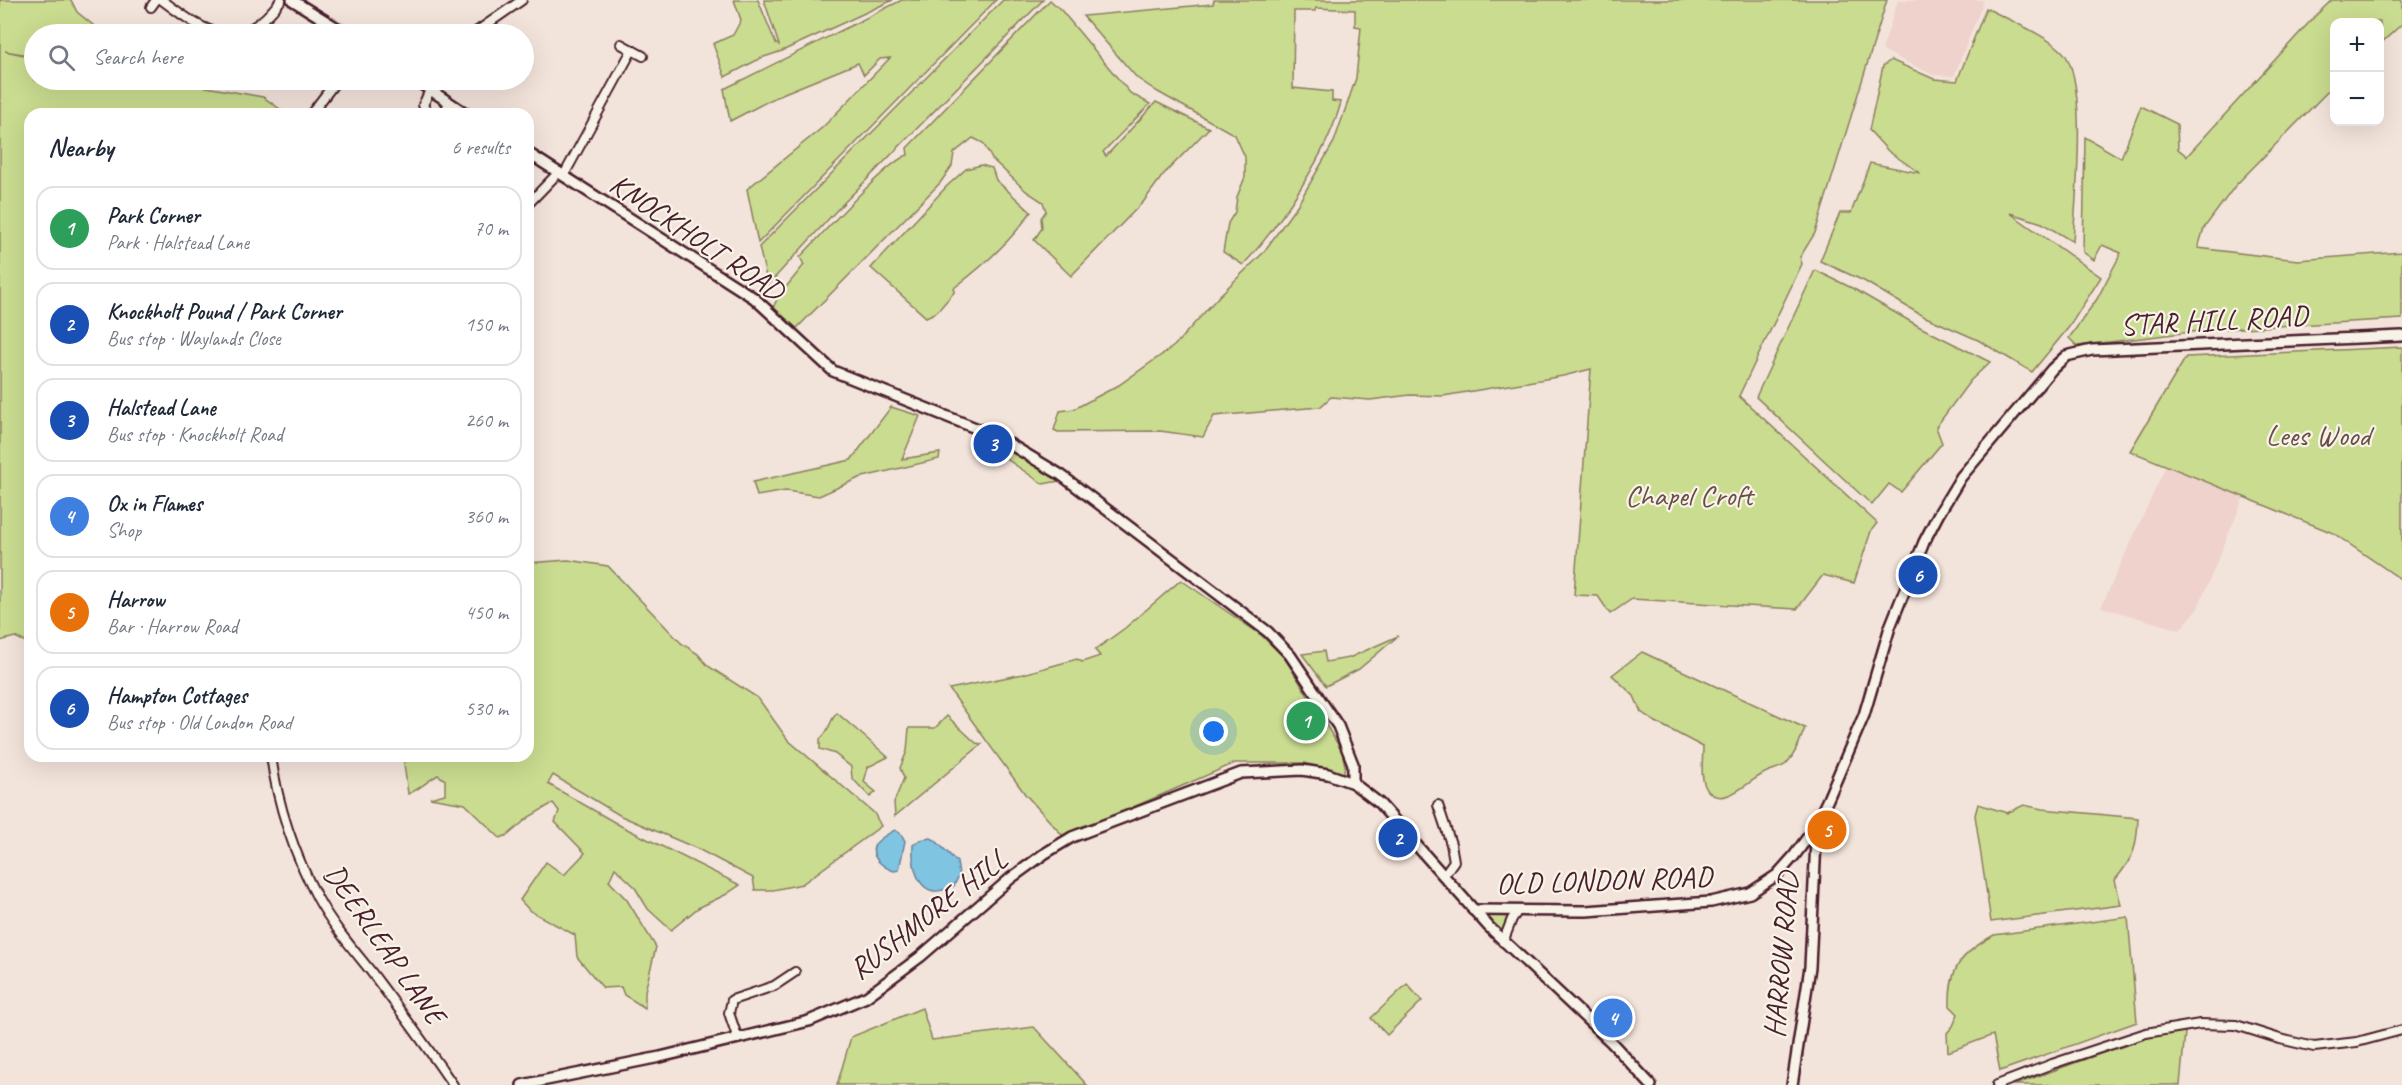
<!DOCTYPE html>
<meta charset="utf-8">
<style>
:root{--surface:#fff;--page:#f6f6f7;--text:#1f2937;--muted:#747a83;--line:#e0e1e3;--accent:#d93025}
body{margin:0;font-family:Caveat,sans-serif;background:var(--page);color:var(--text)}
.controls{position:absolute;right:18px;top:18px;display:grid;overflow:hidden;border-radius:12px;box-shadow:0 6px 24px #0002}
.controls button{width:54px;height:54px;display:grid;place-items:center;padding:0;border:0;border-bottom:2px solid var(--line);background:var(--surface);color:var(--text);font:30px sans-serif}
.you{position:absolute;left:1214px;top:732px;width:21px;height:21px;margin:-15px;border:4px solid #fff;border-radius:50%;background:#1a73e8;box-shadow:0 0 0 9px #1a73e833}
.badge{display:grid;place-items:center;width:39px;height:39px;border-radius:50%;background:var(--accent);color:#fff;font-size:20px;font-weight:700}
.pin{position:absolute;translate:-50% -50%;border:3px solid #fff;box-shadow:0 2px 6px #0006}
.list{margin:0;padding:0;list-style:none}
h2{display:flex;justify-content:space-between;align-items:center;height:78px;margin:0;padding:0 24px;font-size:26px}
h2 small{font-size:20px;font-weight:400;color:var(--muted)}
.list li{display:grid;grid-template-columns:39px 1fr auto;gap:18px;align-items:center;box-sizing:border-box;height:84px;margin:0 12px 12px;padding:0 12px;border:2px solid var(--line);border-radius:18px}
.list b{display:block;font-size:22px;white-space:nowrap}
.list p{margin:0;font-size:20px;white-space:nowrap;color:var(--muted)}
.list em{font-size:20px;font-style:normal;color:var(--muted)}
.icon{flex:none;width:33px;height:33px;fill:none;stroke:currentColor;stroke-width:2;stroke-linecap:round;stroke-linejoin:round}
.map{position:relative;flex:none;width:2402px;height:1085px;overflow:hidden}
.search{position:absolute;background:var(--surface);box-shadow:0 6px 24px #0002;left:24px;top:24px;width:510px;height:66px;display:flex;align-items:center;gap:15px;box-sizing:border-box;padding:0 21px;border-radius:33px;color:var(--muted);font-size:22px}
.panel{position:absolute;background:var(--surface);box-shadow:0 6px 24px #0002;left:24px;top:108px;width:510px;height:654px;border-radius:18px}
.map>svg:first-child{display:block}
</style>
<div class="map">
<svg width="2402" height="1085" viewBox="0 0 2402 1085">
<rect width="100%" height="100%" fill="#f3e4db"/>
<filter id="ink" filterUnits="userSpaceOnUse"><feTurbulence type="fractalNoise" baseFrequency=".0167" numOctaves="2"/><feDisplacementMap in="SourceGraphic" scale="12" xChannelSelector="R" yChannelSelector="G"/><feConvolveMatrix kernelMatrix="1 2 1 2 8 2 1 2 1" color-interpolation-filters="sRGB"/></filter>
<g filter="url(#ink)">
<g fill="#eed2cb">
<polygon points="1898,0 1984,0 1954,76 1933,75 1882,50"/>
<polygon points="2166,466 2244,497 2197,610 2180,630 2101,607"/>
</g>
<g fill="#cadc90" stroke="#8a7e5e" stroke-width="1.5">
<polygon points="0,0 71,0 77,12 104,34 34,34 34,56 5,51 34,57 34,80 167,80 263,97 287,114 30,114 30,644 15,637 0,641"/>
<polygon points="734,0 758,0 776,44 779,45 764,0 893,0 782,51 761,58 725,77 713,44 733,35 741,20"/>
<polygon points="902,0 996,0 758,243 747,189 823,127 890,58 880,59 864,75 858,63 782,94 730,121 724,89"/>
<polygon points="1003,0 1043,0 835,212 768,285 759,247"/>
<path d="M 1050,0 L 1061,10 L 1130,93 L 1150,104 L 1103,152 L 1106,156 L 1156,102 L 1209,128 L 1163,175 L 1144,201 L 1071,276 L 1034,240 L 1042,228 L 1041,218 L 1046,211 L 1043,202 L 1026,191 L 992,159 L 983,143 L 973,138 L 954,153 L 952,166 L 940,183 L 797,328 L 773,308 L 778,297 L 804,265 L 800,257 C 819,238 888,160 908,155 L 907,148 Z"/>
<path d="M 1214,0 L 1887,0 L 1815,233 L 1800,257 L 1802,264 L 1739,396 L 1877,523 L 1871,531 L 1854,583 L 1823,575 L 1797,609 L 1632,599 L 1610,614 L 1598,596 L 1574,595 L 1591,369 L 1563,376 L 1443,396 L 1410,395 L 1370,400 L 1331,397 L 1320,407 L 1214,416 L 1203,437 L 1160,431 L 1058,432 L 1054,430 L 1060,411 L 1074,409 L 1119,385 L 1174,346 L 1220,295 L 1263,253 L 1298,204 L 1334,142 L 1356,78 L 1361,27 L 1355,26 L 1355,10 L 1316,8 L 1315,11 L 1294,11 L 1293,88 L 1332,92 L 1332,101 L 1341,102 C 1328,153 1279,226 1243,265 L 1223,252 L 1228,223 L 1235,212 L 1237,197 L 1245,177 L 1245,157 L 1235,135 L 1158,92 L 1137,78 L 1083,16 L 1213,4 Z"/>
<polygon points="2332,0 2402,0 2402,24 2380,44 2380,22 2334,22 2334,85 2235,186 2204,228 2198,248 2298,260 2402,252 2402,319 2207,330 2077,346 2069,338 2097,299 2121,253 2102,245 2094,260 2083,252 2085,137 2121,158 2141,106 2177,124 2178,149 2187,156 2315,16"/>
<path d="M 1986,8 C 2009,20 2044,34 2062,51 C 2089,77 2075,204 2073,242 L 2042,223 L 2010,213 L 2101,277 L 2069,327 L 2032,372 L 1978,340 L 1921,315 L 1864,281 L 1820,261 L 1840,213 L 1851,213 L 1870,163 L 1920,173 L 1888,151 L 1869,130 L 1883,66 L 1891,60 L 1934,79 L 1957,81 Z"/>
<path d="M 981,165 L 992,168 L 996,180 L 1031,212 C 1011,241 982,267 954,288 L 955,291 L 937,312 L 926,317 L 871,268 L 947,186 L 966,169 Z"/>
<polygon points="1815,270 1854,289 1920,327 1990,362 1970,381 1936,427 1942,443 1901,492 1889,484 1872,505 1756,397"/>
<polygon points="2402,347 2402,580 2333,533 2130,451 2186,357"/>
<polygon points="891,407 920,416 902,459 940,453 939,459 859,478 819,496 786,491 757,496 753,482 851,460"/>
<polygon points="999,443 1059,481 1043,484 992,449"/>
<path d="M 568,560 L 608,566 L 681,643 L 698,654 L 708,666 L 758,698 L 788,740 L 874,813 L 881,826 L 802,884 L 773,890 L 755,890 L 753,878 L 698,849 L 621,816 L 553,775 L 548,784 L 621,826 L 740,885 L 725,895 L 698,908 L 671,930 L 648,909 L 634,886 L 615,868 L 609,881 L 627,900 L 656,947 L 645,991 L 645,1008 L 624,995 L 621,987 L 603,988 L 577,957 L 575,935 L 530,911 L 520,900 L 546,862 L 564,875 L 585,853 L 555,822 L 559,811 L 553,803 L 529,817 L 508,835 L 500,838 L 465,804 L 430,798 L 445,794 L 445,780 L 438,775 C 427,781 420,789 408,794 L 403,756 L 528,756 L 528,563 Z"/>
<polygon points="1181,580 1261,635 1284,657 1342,751 1345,766 1343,775 1305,763 1235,763 1064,837 1025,794 949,689 1023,674 1077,659 1082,662 1100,656 1095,650 1125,628"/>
<polygon points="1398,636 1359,669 1326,686 1302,654 1324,651 1326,662 1349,658"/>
<path d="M 1642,652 L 1805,728 C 1800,740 1796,754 1786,764 C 1780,769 1771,769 1765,773 C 1750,779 1724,809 1708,791 C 1699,780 1703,760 1703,747 L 1654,721 L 1641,712 L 1634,696 L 1612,675 Z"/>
<path d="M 837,713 L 888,757 L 868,767 L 864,782 L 876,792 L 870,797 L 852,778 L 851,767 L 835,754 L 820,749 L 820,739 C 831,730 828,722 837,713 Z"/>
<polygon points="947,716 976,743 982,744 895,816 894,802 904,778 900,768 907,751 909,728 935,728"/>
<path d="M 1978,804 L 2007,813 L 2024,805 L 2042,809 L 2138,818 C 2137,848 2134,857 2115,880 L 2121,905 L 1991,922 L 1975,815 Z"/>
<polygon points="1494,912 1511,916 1506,922 1503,934 1487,917 1486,914"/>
<path d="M 2128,917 L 2137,1022 L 2000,1071 L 1993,1035 L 1948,1052 L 1947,1033 L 1953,1026 L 1958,1014 L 1950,1006 C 1949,967 1961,954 1994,935 Z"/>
<polygon points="1407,984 1422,1001 1387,1035 1371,1018"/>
<polygon points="922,1008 932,1040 1034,1027 1087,1085 837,1085 851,1037"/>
<polygon points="2185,1032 2180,1085 2014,1085 2141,1039 2166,1033"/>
</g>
<g fill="#7fc4e0" stroke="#6a8298" stroke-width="1.5">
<path d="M 895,830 L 901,834 L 905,841 L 899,870 L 894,871 C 887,869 883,866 878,861 C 865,846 882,837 895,830 Z"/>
<path d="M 930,838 L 935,840 L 957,862 L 959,875 L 954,886 C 948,888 940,892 934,891 C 915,888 912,860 913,845 L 920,840 Z"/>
</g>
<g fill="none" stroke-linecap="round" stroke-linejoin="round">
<defs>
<g id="minor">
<path d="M 162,0 C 207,34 239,56 281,0"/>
<polyline points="151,7 156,0"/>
<polyline points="473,34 522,0"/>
<polyline points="621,44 643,56"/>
<polyline points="311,114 337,80"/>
<polyline points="428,114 423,105 430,90"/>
<polyline points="442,114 450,103"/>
<polyline points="564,175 632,50"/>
<polyline points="528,204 559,172"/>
<path d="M 271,756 C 278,807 294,854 318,899 C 333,926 353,949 372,973 C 400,1010 427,1047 453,1085"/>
<polyline points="1438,805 1451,844 1454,861 1444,875"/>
<polyline points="1503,942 1512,919 1517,912"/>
<polyline points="738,1039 729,1013 732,1000 774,986 795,972"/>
<polyline points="1997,1085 2052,1064 2146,1033 2200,1024 2236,1025 2280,1039 2314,1047 2357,1042 2402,1030"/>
</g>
<g id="tertiary">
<polyline points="292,0 347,34"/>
<polyline points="415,80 467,114"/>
<polyline points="528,153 754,298 833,371 998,437 1061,475 1268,632 1290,655 1338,726 1353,764 1353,783"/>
<polyline points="1473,910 1586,911 1711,902 1750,893 1777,875 1794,856 1813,830 1828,799 1864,715 1890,627 1924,542 1938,515 1961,477 2052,369 2066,356 2092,350 2402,336"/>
<polyline points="522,1085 660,1057 809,1021 866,997 920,957 1011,878 1044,854 1072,837 1241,773 1302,770 1328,774 1353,783 1379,803 1489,927 1611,1042 1651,1085"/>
<polyline points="1792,1085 1810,967 1816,841 1813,830"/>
</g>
</defs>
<use href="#minor" stroke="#4a1f2b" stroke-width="12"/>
<use href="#tertiary" stroke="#4a1f2b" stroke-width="14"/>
<use href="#minor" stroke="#f7f3e8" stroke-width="8"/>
<use href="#tertiary" stroke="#f7f3e8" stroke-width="9"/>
</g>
</g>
<g text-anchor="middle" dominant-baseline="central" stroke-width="4.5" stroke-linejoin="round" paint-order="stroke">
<g font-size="30" fill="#4a1f2b" stroke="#f7f3e8">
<text transform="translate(697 237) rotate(34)">KNOCKHOLT ROAD</text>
<text transform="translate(2214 320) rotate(-3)">STAR HILL ROAD</text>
<text transform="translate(1604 880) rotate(-2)">OLD LONDON ROAD</text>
<text transform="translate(928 914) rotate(-38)">RUSHMORE HILL</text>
<text transform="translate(385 944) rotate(55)">DEERLEAP LANE</text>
<text transform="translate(1781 955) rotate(-85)">HARROW ROAD</text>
</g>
<g font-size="30" fill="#6a4e44" stroke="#f7f3e8">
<text x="2318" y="435">Lees Wood</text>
<text x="1689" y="495">Chapel Croft</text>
</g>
</g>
</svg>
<div class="controls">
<button>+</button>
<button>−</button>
</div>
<div class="you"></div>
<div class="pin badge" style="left:1306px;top:721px;background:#2e9e5b">1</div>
<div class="pin badge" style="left:1398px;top:838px;background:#1a4fb4">2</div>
<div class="pin badge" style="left:993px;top:444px;background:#1a4fb4">3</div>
<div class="pin badge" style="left:1613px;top:1018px;background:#3f7fe0">4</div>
<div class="pin badge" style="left:1827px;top:830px;background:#e8710a">5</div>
<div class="pin badge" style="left:1918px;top:575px;background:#1a4fb4">6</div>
<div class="search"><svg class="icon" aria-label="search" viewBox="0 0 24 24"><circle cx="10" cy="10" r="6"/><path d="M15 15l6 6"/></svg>Search here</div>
<section class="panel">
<h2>Nearby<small>6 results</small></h2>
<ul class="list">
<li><span class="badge" style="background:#2e9e5b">1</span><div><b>Park Corner</b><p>Park · Halstead Lane</p></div><em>70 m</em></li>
<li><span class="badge" style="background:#1a4fb4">2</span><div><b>Knockholt Pound / Park Corner</b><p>Bus stop · Waylands Close</p></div><em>150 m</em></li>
<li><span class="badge" style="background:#1a4fb4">3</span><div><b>Halstead Lane</b><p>Bus stop · Knockholt Road</p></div><em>260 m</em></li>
<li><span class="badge" style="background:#3f7fe0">4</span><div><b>Ox in Flames</b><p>Shop</p></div><em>360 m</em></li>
<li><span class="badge" style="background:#e8710a">5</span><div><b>Harrow</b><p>Bar · Harrow Road</p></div><em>450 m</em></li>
<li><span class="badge" style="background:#1a4fb4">6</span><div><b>Hampton Cottages</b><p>Bus stop · Old London Road</p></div><em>530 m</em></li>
</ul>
</section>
</div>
